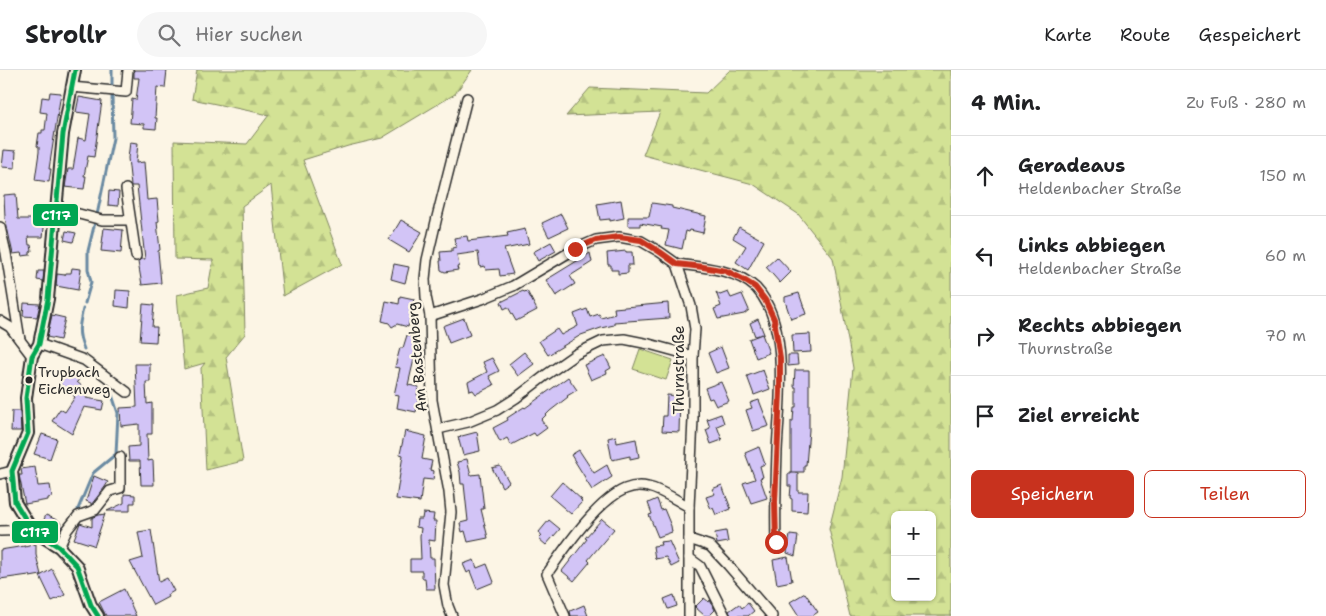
<!DOCTYPE html>
<html lang="de">
<meta charset="utf-8">
<style>
:root{--surface:#fff;--page:#f6f6f6;--text:#202124;--muted:#757577;--line:#e0e0e0;--accent:#c8321e}
body{margin:0;font-family:"Shantell Sans",sans-serif;background:var(--page);color:var(--text)}
.controls{position:absolute;right:15px;bottom:15px;display:grid;overflow:hidden;border-radius:8px;box-shadow:0 1px 4px #0004}
.controls button{width:45px;height:45px;display:grid;place-items:center;padding:0;border:0;border-bottom:1px solid var(--line);background:var(--surface);color:var(--text);font:25px sans-serif}
.stop{position:absolute;width:15px;height:15px;margin:-11px;border:4px solid #c8321e;border-radius:50%;background:#fff}
.stop.end{background:#c8321e;border-color:#fff;box-shadow:0 1px 5px #0008}
.list{margin:0;padding:0;list-style:none}
h2{display:flex;justify-content:space-between;align-items:center;height:65px;margin:0;padding:0 20px;font-size:21px}
h2 small{font-size:16px;font-weight:400;color:var(--muted)}
.list li{display:grid;grid-template-columns:32px 1fr auto;gap:15px;align-items:center;box-sizing:border-box;height:80px;padding:0 20px;border-top:1px solid var(--line)}
.list b{display:block;font-size:19px;white-space:nowrap}
.list p{margin:0;font-size:16px;white-space:nowrap;color:var(--muted)}
.list em{font-size:16px;font-style:normal;color:var(--muted)}
.actions{display:flex;gap:10px;padding:15px 20px}
.actions a{flex:1;padding:11px 0;border:1px solid var(--accent);border-radius:8px;text-align:center;font-size:18px;color:var(--accent)}
.actions .main{background:var(--accent);color:#fff}
.icon{flex:none;width:28px;height:28px;fill:none;stroke:currentColor;stroke-width:2;stroke-linecap:round;stroke-linejoin:round}
.map{position:relative;flex:none;width:951px;height:546px;overflow:hidden}
header{display:flex;align-items:center;gap:30px;box-sizing:border-box;height:70px;padding:0 25px;background:var(--surface);border-bottom:1px solid var(--line)}
header strong{font-size:24px}
nav{display:flex;gap:28px;margin-inline-start:auto;font-size:18px}
.search{width:350px;height:45px;background:var(--page);display:flex;align-items:center;gap:12px;box-sizing:border-box;padding:0 18px;border-radius:28px;color:var(--muted);font-size:19px}
main{display:flex}
aside{flex:1;background:var(--surface)}
.map>svg:first-child{display:block}
</style>
<header>
<strong>Strollr</strong>
<div class="search"><svg class="icon" aria-label="search" viewBox="0 0 24 24"><circle cx="10" cy="10" r="6"/><path d="M15 15l6 6"/></svg>Hier suchen</div>
<nav><a>Karte</a><a>Route</a><a>Gespeichert</a></nav>
</header>
<main>
<div class="map">
<svg width="951" height="546" viewBox="0 0 951 546">
<defs>
<pattern id="forest-firs" width="22" height="20" patternUnits="userSpaceOnUse" patternTransform="scale(1.25)"><rect width="22" height="20" fill="#d3e295"/><path d="M5 1l3.5 6h-7zM16 11l3.5 6h-7z" fill="#b5c281"/></pattern>
</defs>
<rect width="100%" height="100%" fill="#fcf5e5"/>
<filter id="ink" filterUnits="userSpaceOnUse"><feTurbulence type="fractalNoise" baseFrequency=".02" numOctaves="2"/><feDisplacementMap in="SourceGraphic" scale="10" xChannelSelector="R" yChannelSelector="G"/><feConvolveMatrix kernelMatrix="1 2 1 2 8 2 1 2 1" color-interpolation-filters="sRGB"/></filter>
<g filter="url(#ink)">
<g fill="url(#forest-firs)" stroke="#7f8660" fill-rule="evenodd">
<polygon points="197,0 472,0 455,24 382,68 348,76 303,90 342,194 283,226 271,115 242,136 245,264 226,287 243,391 206,400 201,298 205,293 184,299 177,225 208,218 213,190 175,189 174,71 247,74 269,45 192,29"/>
<path d="M 730,0 L 951,0 L 951,546 L 850,546 L 829,459 L 842,407 L 853,298 L 833,188 L 798,144 L 753,114 L 643,85 L 660,42 L 566,46 L 590,18 L 706,23 ZM 895,445 L 932,445 L 932,527 L 895,527 Z"/>
</g>
<polygon fill="#d3e295" stroke="#7f8660" points="640,279 673,290 666,310 633,299"/>
<g fill="none" stroke-linecap="round" stroke-linejoin="round">
<g stroke="#6a8aa2" stroke-width="3">
<polyline points="112,16 112,0"/>
<polyline points="97,145 113,68 112,25"/>
<polyline points="85,233 91,212 88,199 88,181 95,152"/>
<path d="M 83,239 C 79,255 77,263 84,279"/>
<polyline points="78,439 93,403 116,384 118,343 111,322"/>
</g>
</g>
<g fill="#d2c4f6" stroke="#2b2b2b">
<polygon points="134,0 167,0 165,18 157,17 155,48 157,48 156,59 144,58 144,54 130,53 132,29 136,30 139,8 134,8"/>
<polygon points="50,22 61,23 49,99 51,99 49,112 35,110 39,82 39,77 37,76 39,63 42,63 42,60 45,60 47,43 40,42 42,27 49,28"/>
<polygon points="79,27 102,31 94,87 88,86 84,106 86,106 84,119 65,117 68,99 73,99 78,68 86,70 90,44 76,42"/>
<polygon points="130,72 138,73 136,93 144,92 147,130 157,129 159,151 157,152 160,180 158,181 161,213 142,215 138,192 141,189 145,189 137,116 131,116 128,88"/>
<polygon points="4,80 16,81 15,98 2,97"/>
<polygon points="109,121 119,122 118,136 108,135"/>
<polygon points="16,124 18,149 45,149 43,167 28,167 29,175 31,175 32,181 30,182 30,185 22,186 21,183 13,184 5,148 4,125"/>
<polygon points="621,130 624,148 610,151 610,149 600,150 597,134"/>
<polygon points="652,133 672,136 672,138 706,146 703,163 690,160 689,162 686,161 682,179 666,175 669,160 661,159 662,157 640,153 640,156 628,156 628,147 649,147"/>
<polygon points="561,144 568,158 549,167 542,153"/>
<polygon points="401,150 422,162 409,182 389,170"/>
<polygon points="739,157 764,171 748,200 736,192 746,176 733,168"/>
<polygon points="104,158 123,160 121,183 101,181"/>
<polygon points="525,159 529,174 504,179 513,204 500,206 499,199 486,200 485,196 480,197 478,182 457,185 459,196 457,197 458,200 445,202 441,200 440,191 441,191 440,182 452,181 452,178 456,177 454,168 467,166 468,171 508,166 507,163"/>
<polygon points="66,161 76,163 73,172 64,170"/>
<polygon points="551,172 556,181 538,191 533,182"/>
<polygon points="626,181 626,182 632,182 633,195 628,195 628,203 618,204 618,200 611,200 611,195 608,195 607,183"/>
<polygon points="590,183 592,192 570,206 575,214 556,226 546,210"/>
<polygon points="777,187 791,202 780,213 766,197"/>
<polygon points="394,194 409,197 405,213 391,209"/>
<polygon points="72,198 81,199 78,220 56,216 57,204 65,205 66,203 71,203"/>
<polygon points="38,201 44,201 43,211 37,210"/>
<polygon points="116,220 130,221 129,238 115,236"/>
<polygon points="523,221 524,222 527,221 537,240 516,251 508,237 504,239 501,232"/>
<polygon points="716,222 720,225 728,222 731,228 742,224 749,240 744,244 718,249 714,239 721,236"/>
<polygon points="799,223 806,244 791,249 785,231 785,227"/>
<polygon points="400,226 414,229 408,257 397,254 392,257 389,253 382,251 386,231 399,234"/>
<polygon points="24,233 40,234 37,247 23,246"/>
<polygon points="668,233 669,248 614,252 614,255 601,258 581,265 548,285 539,271 557,259 561,265 578,256 574,244 587,239 590,247 599,244 601,248 615,244 614,238"/>
<polygon points="143,234 154,235 152,257 157,257 156,272 140,271"/>
<polygon points="52,245 65,248 60,270 47,267"/>
<polygon points="464,248 470,265 449,273 443,256"/>
<polygon points="758,249 764,264 755,266 750,253"/>
<polygon points="762,264 769,283 756,288 749,269"/>
<polygon points="810,264 811,282 793,283 792,265"/>
<polygon points="407,265 419,268 408,315 419,317 417,325 419,326 416,342 397,338 399,326 394,325 400,298 395,297 400,278 403,278"/>
<polygon points="721,277 729,298 716,303 708,283"/>
<polygon points="524,282 534,294 518,306 509,294"/>
<polygon points="788,285 797,285 798,295 788,296"/>
<polygon points="605,286 611,298 606,301 607,303 591,310 584,295"/>
<polygon points="492,288 499,301 489,306 494,315 476,324 473,320 470,321 468,312 487,302 483,292"/>
<polygon points="135,294 150,294 150,312 146,312 147,334 152,333 152,364 147,364 148,391 153,390 154,415 141,415 140,391 129,391 128,377 139,376 139,354 121,356 120,338 137,337"/>
<polygon points="763,300 770,319 754,325 747,306"/>
<polygon points="795,300 809,300 809,360 806,395 804,395 804,402 791,402 791,351 793,351 794,337 796,337 796,317 794,317"/>
<polygon points="67,304 70,306 71,304 79,309 77,312 89,322 86,328 104,331 102,340 84,337 72,364 52,351 60,339 65,342 75,327 59,313"/>
<polygon points="568,307 577,320 567,326 568,327 550,341 541,350 547,358 536,366 534,363 511,375 507,368 500,372 493,358 508,350 507,348 524,337 525,338"/>
<polygon points="721,312 729,331 716,336 712,328 709,329 705,318"/>
<polygon points="667,325 680,326 679,362 662,361 663,346 666,346"/>
<polygon points="759,330 769,356 753,361 746,340 752,338 750,333"/>
<polygon points="12,341 20,341 21,361 11,361"/>
<polygon points="721,344 724,353 717,356 722,370 711,374 706,360 710,358 707,349"/>
<polygon points="405,361 426,366 422,389 432,391 430,400 434,401 433,410 423,409 420,432 396,429 403,385 400,384"/>
<polygon points="477,362 480,381 463,385 458,367"/>
<polygon points="42,364 57,369 50,389 34,384"/>
<polygon points="616,366 617,373 636,369 639,387 630,389 630,386 612,390 608,368"/>
<polygon points="759,377 765,394 760,396 763,407 760,408 767,428 751,433 743,413 755,409 745,383"/>
<polygon points="579,380 594,403 607,395 612,407 592,420 585,409 586,409 571,385"/>
<polygon points="467,389 471,405 480,404 484,439 481,439 488,468 468,472 465,461 462,462 460,453 468,451 464,414 461,414 460,402 457,392 462,391 462,390"/>
<polygon points="500,396 509,412 502,417 492,398"/>
<polygon points="35,397 38,416 50,415 52,427 48,428 48,430 25,434 19,405 22,405 21,399"/>
<polygon points="791,403 798,403 798,422 808,422 807,442 792,441 792,429 790,428 791,416 788,416 788,404 791,404"/>
<polygon points="94,406 108,412 105,417 91,435 91,433 86,431"/>
<polygon points="562,412 582,430 580,430 582,432 571,444 550,426"/>
<polygon points="722,415 731,439 716,445 713,438 711,439 706,427 715,424 712,419"/>
<polygon points="124,424 135,425 135,433 130,433 130,441 107,441 124,433"/>
<polygon points="657,429 661,440 664,439 671,456 672,462 658,467 649,445 652,444 648,433"/>
<polygon points="423,443 434,444 433,451 436,451 435,471 429,470 430,488 434,488 435,519 426,519 425,508 422,508 422,501 410,501 410,489 421,489 420,466 421,458 416,457 417,449 422,449"/>
<polygon points="105,444 94,477 93,475 74,469 80,453 92,457 92,448 99,445"/>
<polygon points="46,445 59,451 62,456 59,461 54,462 41,456"/>
<polygon points="602,449 614,459 588,490 590,492 574,511 562,501 587,469 585,468"/>
<polygon points="549,450 560,459 546,475 539,469 542,466 539,462"/>
<polygon points="151,460 159,512 167,508 174,521 167,525 168,527 153,535 130,492 143,488 138,462"/>
<polygon points="726,461 728,472 717,474 715,463"/>
<polygon points="790,465 798,466 795,486 787,483"/>
<polygon points="669,471 679,493 671,497 666,487 655,489 653,476 661,475 660,472"/>
<polygon points="36,474 36,485 41,505 30,507 29,505 0,509 0,480 25,476 25,477"/>
<polygon points="788,487 792,511 777,514 773,490"/>
<polygon points="474,490 477,498 487,494 494,512 477,519 470,501 467,503 463,494"/>
<polygon points="52,499 65,525 52,531 40,506"/>
<polygon points="124,519 136,546 106,546 99,532"/>
<polygon points="805,523 818,542 812,546 799,546 790,532"/>
<polygon points="674,525 677,536 668,539 664,529"/>
<polygon points="704,528 709,532 710,530 715,540 709,546 705,546 695,537"/>
<polygon points="748,533 754,541 748,546 731,546 729,541 739,534 742,538"/>
<polygon points="584,535 588,546 571,546 570,541"/>
</g>
<g fill="none" stroke-linecap="round" stroke-linejoin="round">
<defs>
<g id="minor">
<polyline points="71,17 126,22 128,0"/>
<polyline points="126,119 136,186"/>
<polyline points="56,138 102,150 130,150"/>
<polyline points="0,157 6,183 20,270"/>
<path d="M 677,194 C 702,197 736,199 756,218 C 791,255 779,334 777,381 C 776,411 775,442 776,472"/>
<polyline points="430,246 482,229 513,216 575,179 596,170 619,167 641,171 660,182 677,194 691,236 695,259 693,286 693,349 689,437 689,546"/>
<polyline points="0,251 10,257 32,286"/>
<polyline points="39,274 84,290 127,322"/>
<polyline points="438,359 468,352 497,340 516,328 546,305 576,284 603,271 624,269 649,274 693,286"/>
<polyline points="0,404 12,401"/>
<polyline points="0,461 32,460"/>
<polyline points="689,469 710,476 728,495 772,546"/>
<polyline points="59,477 67,460 78,446 95,440 110,421 120,418 120,387"/>
<polyline points="689,488 700,496 725,546"/>
<polyline points="452,546 448,536 444,515 451,442 449,422 432,330 430,246 426,227 425,209 427,190 437,147 467,28"/>
<path d="M 565,546 L 547,504 C 564,479 597,431 625,419 C 632,416 640,415 648,417 C 662,420 676,430 689,437"/>
</g>
<polyline id="tertiary" points="75,0 63,64 48,229 39,274 32,286 26,328 28,363 12,401 15,432 32,460 59,477 77,496 91,535 98,546"/>
</defs>
<use href="#minor" stroke="#2b2b2b" stroke-width="12"/>
<use href="#tertiary" stroke="#2b2b2b" stroke-width="14"/>
<use href="#minor" stroke="#fcf5e5" stroke-width="9"/>
<use href="#tertiary" stroke="#fcf5e5" stroke-width="10"/>
<defs>
<polyline id="bus-1" points="75,0 63,64 48,229 39,274 32,286 26,328 28,363 12,401 15,432 32,460 59,477 77,496 91,535 98,546"/>
</defs>
<use href="#bus-1" stroke="#fcf5e5" stroke-width="9"/>
<use href="#bus-1" stroke="#00a651" stroke-width="5"/>
</g>
</g>
<g fill="none" stroke-linecap="round" stroke-linejoin="round" filter="url(#ink)">
<polyline stroke="#c8321e" stroke-width="6" points="575,179 596,170 619,167 641,170 660,182 677,194 703,197 726,201 742,209 755,217 765,230 774,249 780,288 780,322 775,432 776,472"/>
</g>
<circle fill="#2b2b2b" stroke="#fcf5e5" stroke-width="2" cx="29" cy="310" r="4.5"/>
<g text-anchor="middle" dominant-baseline="central" stroke-width="4.5" stroke-linejoin="round" paint-order="stroke">
<g font-size="14" fill="#2b2b2b" stroke="#fcf5e5" text-anchor="start">
<text x="38" y="302">Trupbach<tspan x="38" dy="17">Eichenweg</tspan></text>
</g>
<g font-size="15" fill="#2b2b2b" stroke="#fcf5e5">
<text transform="translate(417 287) rotate(-95)">Am Bastenberg</text>
<text transform="translate(679 300) rotate(-90)">Thurnstraße</text>
</g>
</g>
<g stroke="#fcf5e5" stroke-width="2">
<rect x="32" y="133" width="47" height="24" rx="5" fill="#00a651"/>
<rect x="11" y="450" width="48" height="24" rx="5" fill="#00a651"/>
</g>
<g font-size="14" text-anchor="middle" font-weight="bold" fill="#fff">
<text x="56" y="150">C117</text>
<text x="35" y="467">C117</text>
</g>
</svg>
<div class="controls">
<button>+</button>
<button>−</button>
</div>
<div class="stop" style="left:776px;top:472px"></div>
<div class="stop end" style="left:575px;top:179px"></div>
</div>
<aside>
<h2>4 Min.<small>Zu Fuß · 280 m</small></h2>
<ul class="list">
<li><svg class="icon" aria-label="ahead" viewBox="0 0 24 24"><path d="M12 20V5M6 11l6-6 6 6"/></svg><div><b>Geradeaus</b><p>Heldenbacher Straße</p></div><em>150 m</em></li>
<li><svg class="icon" aria-label="left" viewBox="0 0 24 24"><path d="M17 20v-9H6M10 6l-5 5 5 5"/></svg><div><b>Links abbiegen</b><p>Heldenbacher Straße</p></div><em>60 m</em></li>
<li><svg class="icon" aria-label="right" viewBox="0 0 24 24"><path d="M7 20v-9h11M14 6l5 5-5 5"/></svg><div><b>Rechts abbiegen</b><p>Thurnstraße</p></div><em>70 m</em></li>
<li><svg class="icon" aria-label="arrive" viewBox="0 0 24 24"><path d="M6 21V4h12l-3 4 3 4H6"/></svg><div><b>Ziel erreicht</b></div></li>
</ul>
<div class="actions"><a class="main">Speichern</a><a>Teilen</a></div>
</aside>
</main>
